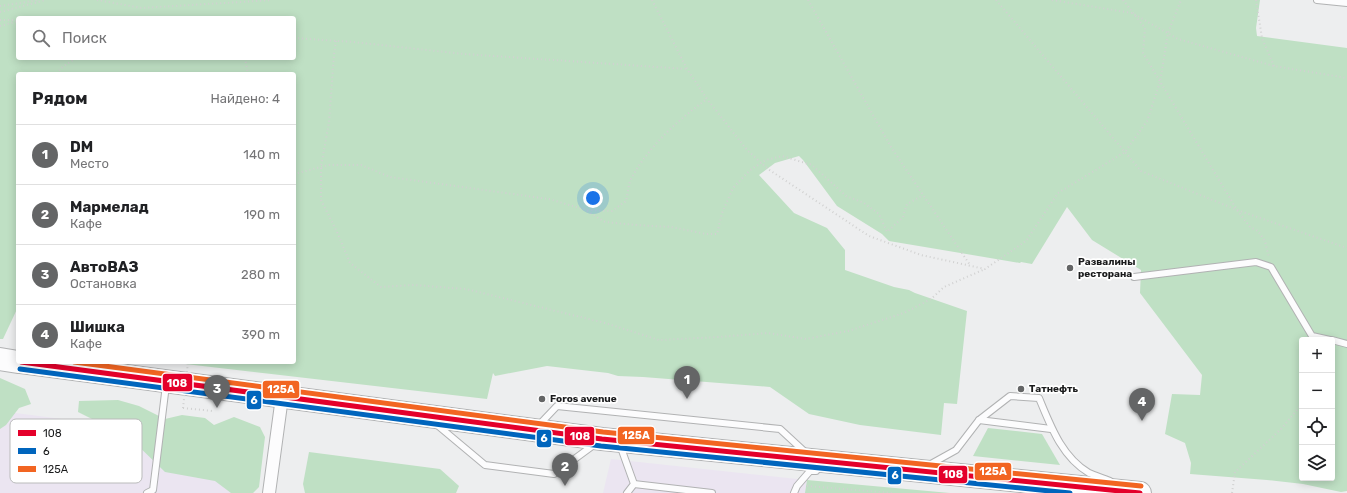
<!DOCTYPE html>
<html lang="ru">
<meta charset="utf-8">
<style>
:root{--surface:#fff;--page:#f6f6f6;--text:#202124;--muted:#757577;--line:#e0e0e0;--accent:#646566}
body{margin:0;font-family:Rubik,sans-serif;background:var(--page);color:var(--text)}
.controls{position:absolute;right:12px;bottom:12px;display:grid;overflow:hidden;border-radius:4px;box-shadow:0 2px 10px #0003}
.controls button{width:36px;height:36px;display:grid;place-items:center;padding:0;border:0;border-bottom:1px solid var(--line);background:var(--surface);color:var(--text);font:20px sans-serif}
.you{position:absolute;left:593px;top:198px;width:14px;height:14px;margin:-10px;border:3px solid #fff;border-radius:50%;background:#1a73e8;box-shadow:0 0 0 6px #1a73e833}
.badge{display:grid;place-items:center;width:26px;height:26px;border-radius:50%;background:var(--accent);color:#fff;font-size:13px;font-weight:700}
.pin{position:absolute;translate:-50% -33px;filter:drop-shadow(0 1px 2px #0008)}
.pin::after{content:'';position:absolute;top:21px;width:14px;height:12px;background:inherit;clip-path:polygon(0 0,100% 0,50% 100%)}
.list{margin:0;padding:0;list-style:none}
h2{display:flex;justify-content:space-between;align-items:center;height:52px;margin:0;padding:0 16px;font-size:17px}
h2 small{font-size:13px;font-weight:400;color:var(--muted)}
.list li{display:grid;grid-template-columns:26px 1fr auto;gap:12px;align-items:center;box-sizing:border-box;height:60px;padding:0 16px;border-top:1px solid var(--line)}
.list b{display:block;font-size:15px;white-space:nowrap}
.list p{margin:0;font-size:13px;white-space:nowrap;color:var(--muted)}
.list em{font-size:13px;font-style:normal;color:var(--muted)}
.icon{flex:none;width:22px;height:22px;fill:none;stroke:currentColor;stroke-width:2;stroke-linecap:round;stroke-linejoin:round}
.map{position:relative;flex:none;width:1347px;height:493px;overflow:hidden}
.search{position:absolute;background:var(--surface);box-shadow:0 2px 10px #0003;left:16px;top:16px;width:280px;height:44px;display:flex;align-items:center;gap:10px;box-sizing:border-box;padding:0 14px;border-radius:4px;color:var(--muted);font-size:15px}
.panel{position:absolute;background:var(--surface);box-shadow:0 2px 10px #0003;left:16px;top:72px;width:280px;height:292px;border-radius:4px}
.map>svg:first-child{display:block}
</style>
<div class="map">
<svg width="1347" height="493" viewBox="0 0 1347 493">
<rect width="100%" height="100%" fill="#edeeef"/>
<g fill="#ebe5f1">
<polygon points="0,411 101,424 110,438 163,445 248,493 0,493"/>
<polygon points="611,459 807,480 805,493 603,493"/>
</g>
<g fill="#bfe0c4" fill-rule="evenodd">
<path d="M 0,0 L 1260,0 L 1256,28 L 1257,36 L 1347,48 L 1347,491 L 1341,492 L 1303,484 L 1267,480 L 1190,474 L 1191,463 L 1185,443 L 1165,434 L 1172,394 L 1200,395 L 1202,375 L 1140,293 L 1141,270 L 1092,240 L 1067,207 L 1032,264 L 1021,262 L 1020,263 L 889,241 L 882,234 L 837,206 L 803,160 L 799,156 L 775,163 L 759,175 L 794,213 L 827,228 L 845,250 L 845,270 L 894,287 L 909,290 L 915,293 L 967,311 L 957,404 L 944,403 L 941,435 L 860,425 L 809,414 L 770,387 L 643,377 L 618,376 L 608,373 L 547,366 L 495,376 L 493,373 L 487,399 L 168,362 L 294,362 L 294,74 L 18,74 L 18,307 L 3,339 L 0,339 ZM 18,18 L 294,18 L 294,58 L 18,58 ZM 1302,340 L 1332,340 L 1332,478 L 1302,478 Z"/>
<polygon points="0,378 25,389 31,404 19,408 6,425 0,429"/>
<polygon points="118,400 139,406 165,419 182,415 205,418 214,425 234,417 260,427 265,437 259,487 253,493 231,493 215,481 165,472 127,435 107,430 94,420 78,412 79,401"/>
<polygon points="988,428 1042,434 1060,465 973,456"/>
<polygon points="309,452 440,469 459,486 456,493 305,493 303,484"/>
<polygon points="807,480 950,493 805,493"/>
</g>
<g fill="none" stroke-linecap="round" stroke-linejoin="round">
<defs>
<g id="lane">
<polyline points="1317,0 1347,3"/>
<polyline points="1134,277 1256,262 1271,267 1312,336 1330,340"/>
<polyline points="1332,340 1347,344"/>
<polyline points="979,420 1051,429"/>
<polyline points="436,424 485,465 554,474 595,444"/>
<polyline points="538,426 557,406 780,429 806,453"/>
<polyline points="620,445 634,484 627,493"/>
<path d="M 929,465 L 956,450 L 979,420 L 1010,396 L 1039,398 C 1051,427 1062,457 1089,473 C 1096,476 1103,478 1110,481"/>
<polyline points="634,484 712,493"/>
<polyline points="147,493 153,490 166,385"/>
<polyline points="794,493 797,486 810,471 816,471"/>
</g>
<polyline id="street" points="269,493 282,397"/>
<g id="highway">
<polyline points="0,359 18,362"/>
<polyline points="21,362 602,439 1140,493"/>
</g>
</defs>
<use href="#lane" stroke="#b1b2b3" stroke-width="8"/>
<use href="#street" stroke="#b1b2b3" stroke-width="14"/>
<use href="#highway" stroke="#b1b2b3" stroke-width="24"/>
<g stroke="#d1d1d1" stroke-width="2" stroke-dasharray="1 3" stroke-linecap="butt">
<polyline points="97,0 142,8 272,0"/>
<polyline points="652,0 687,69 707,99 747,150 768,169 869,236 921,255 985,269 1026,241 1058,193 1125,152 1147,121 1160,82 1168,33 1181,0"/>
<polyline points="808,0 891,147 970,265"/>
<polyline points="996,0 1141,171 1237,210 1347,248"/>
<polyline points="1052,0 1132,13 1178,39 1274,66 1347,78"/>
<polyline points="1123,0 1145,28 1143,53 1237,210 1250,227 1258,231 1265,241 1269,258"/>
<polyline points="1256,0 1262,38 1274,66"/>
<polyline points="0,6 39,0"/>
<polyline points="0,12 46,0"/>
<polyline points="0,20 18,20"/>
<polyline points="0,26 18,21"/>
<polyline points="294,38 353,42 464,54 687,69"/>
<polyline points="336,41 334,54 329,122 321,167 321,200 337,232 350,263 381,287 414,285 466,289 605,323 659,340 719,337 768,333 806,339 848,331 904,313 931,299 944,287 985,269"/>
<polyline points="245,58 248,74"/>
<polyline points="57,74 61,68 76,58"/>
<path d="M 294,174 L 329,165 L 361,165 L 390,177 L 549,199 L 586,210 L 612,211 L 626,201 C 628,194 628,184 632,177 C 650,145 678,120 707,99"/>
<polyline points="587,211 605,222 636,225 671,227 706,234 717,234 722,213 733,188 750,170 766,160 782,156 812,165 846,196 864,203 879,214 887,232 903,217 907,204 923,195"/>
<polyline points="183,408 213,411"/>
<polyline points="807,486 893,493"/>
<polyline points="1232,493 1235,472 1281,429 1302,404"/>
</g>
<use href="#lane" stroke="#fcfcfd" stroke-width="6"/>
<use href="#street" stroke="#fcfcfd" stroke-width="12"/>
<use href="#highway" stroke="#fcfcfd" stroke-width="22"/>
<polyline stroke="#d1d1d1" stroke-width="2" stroke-dasharray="1 3" stroke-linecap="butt" points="183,408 188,362"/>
<defs>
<polyline id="bus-1" points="21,362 602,439 1140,493"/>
<polyline id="bus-2" points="20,369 601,446 1070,493"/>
<polyline id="bus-3" points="74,362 603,432 1141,486"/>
</defs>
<use href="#bus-1" stroke="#fff" stroke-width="8"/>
<use href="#bus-2" stroke="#fff" stroke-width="8"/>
<use href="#bus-3" stroke="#fff" stroke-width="8"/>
<use href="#bus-1" stroke="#e4002b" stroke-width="5"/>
<use href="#bus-2" stroke="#0065bd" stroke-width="5"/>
<use href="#bus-3" stroke="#f26522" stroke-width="5"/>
</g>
<g fill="#646566" stroke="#fff" stroke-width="1.5">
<circle cx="1070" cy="268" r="4"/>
<circle cx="1021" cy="389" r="4"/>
<circle cx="542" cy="399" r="4"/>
</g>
<g text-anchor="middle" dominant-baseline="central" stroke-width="3.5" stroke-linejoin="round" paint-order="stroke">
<g font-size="10" font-weight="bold" fill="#1a1b1c" stroke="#fff" text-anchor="start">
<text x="1078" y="262">Развалины<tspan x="1078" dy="12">ресторана</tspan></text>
<text x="1029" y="389">Татнефть</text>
<text x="550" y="399">Foros avenue</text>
</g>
</g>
<rect x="10" y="419" width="132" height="64" rx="6" fill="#fff" stroke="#babbbb" stroke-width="1"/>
<rect x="18" y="430" width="18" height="6" fill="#e4002b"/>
<rect x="18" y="448" width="18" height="6" fill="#0065bd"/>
<rect x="18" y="466" width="18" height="6" fill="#f26522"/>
<g font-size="11" fill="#1a1b1c">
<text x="43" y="437">108</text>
<text x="43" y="455">6</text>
<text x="43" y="473">125А</text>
</g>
<g stroke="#fff" stroke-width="1.5">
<rect x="162" y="373" width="31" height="19" rx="4" fill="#e4002b"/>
<rect x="262" y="380" width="38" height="19" rx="4" fill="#f26522"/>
<rect x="246" y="390" width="16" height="20" rx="4" fill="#0065bd"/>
<rect x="617" y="426" width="38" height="19" rx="4" fill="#f26522"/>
<rect x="564" y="426" width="31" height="20" rx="4" fill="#e4002b"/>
<rect x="536" y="429" width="16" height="19" rx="4" fill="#0065bd"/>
<rect x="974" y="462" width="38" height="19" rx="4" fill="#f26522"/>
<rect x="938" y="465" width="30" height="19" rx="4" fill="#e4002b"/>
<rect x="887" y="466" width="15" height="19" rx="4" fill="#0065bd"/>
</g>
<g font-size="11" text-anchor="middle" font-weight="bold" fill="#fff">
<text x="177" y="387">108</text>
<text x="281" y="393">125А</text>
<text x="254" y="404">6</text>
<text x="636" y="439">125А</text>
<text x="580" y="440">108</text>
<text x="544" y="442">6</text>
<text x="993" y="475">125А</text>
<text x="953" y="478">108</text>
<text x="895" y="479">6</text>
</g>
</svg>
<div class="controls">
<button>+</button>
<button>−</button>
<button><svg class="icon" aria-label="locate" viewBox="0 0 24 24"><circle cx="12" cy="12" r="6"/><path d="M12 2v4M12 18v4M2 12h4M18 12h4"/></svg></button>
<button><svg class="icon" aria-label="layers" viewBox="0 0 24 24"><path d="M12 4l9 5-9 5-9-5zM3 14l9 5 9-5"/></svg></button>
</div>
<div class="you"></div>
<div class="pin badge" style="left:687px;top:399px">1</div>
<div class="pin badge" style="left:565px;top:486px">2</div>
<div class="pin badge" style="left:217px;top:408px">3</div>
<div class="pin badge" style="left:1142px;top:421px">4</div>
<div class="search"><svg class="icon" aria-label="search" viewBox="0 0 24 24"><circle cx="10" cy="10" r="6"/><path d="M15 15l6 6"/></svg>Поиск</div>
<section class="panel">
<h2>Рядом<small>Найдено: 4</small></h2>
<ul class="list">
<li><span class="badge">1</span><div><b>DM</b><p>Место</p></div><em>140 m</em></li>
<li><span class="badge">2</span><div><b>Мармелад</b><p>Кафе</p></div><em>190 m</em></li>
<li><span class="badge">3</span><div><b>АвтоВАЗ</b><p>Остановка</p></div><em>280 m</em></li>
<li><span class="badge">4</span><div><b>Шишка</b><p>Кафе</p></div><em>390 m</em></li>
</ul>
</section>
</div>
